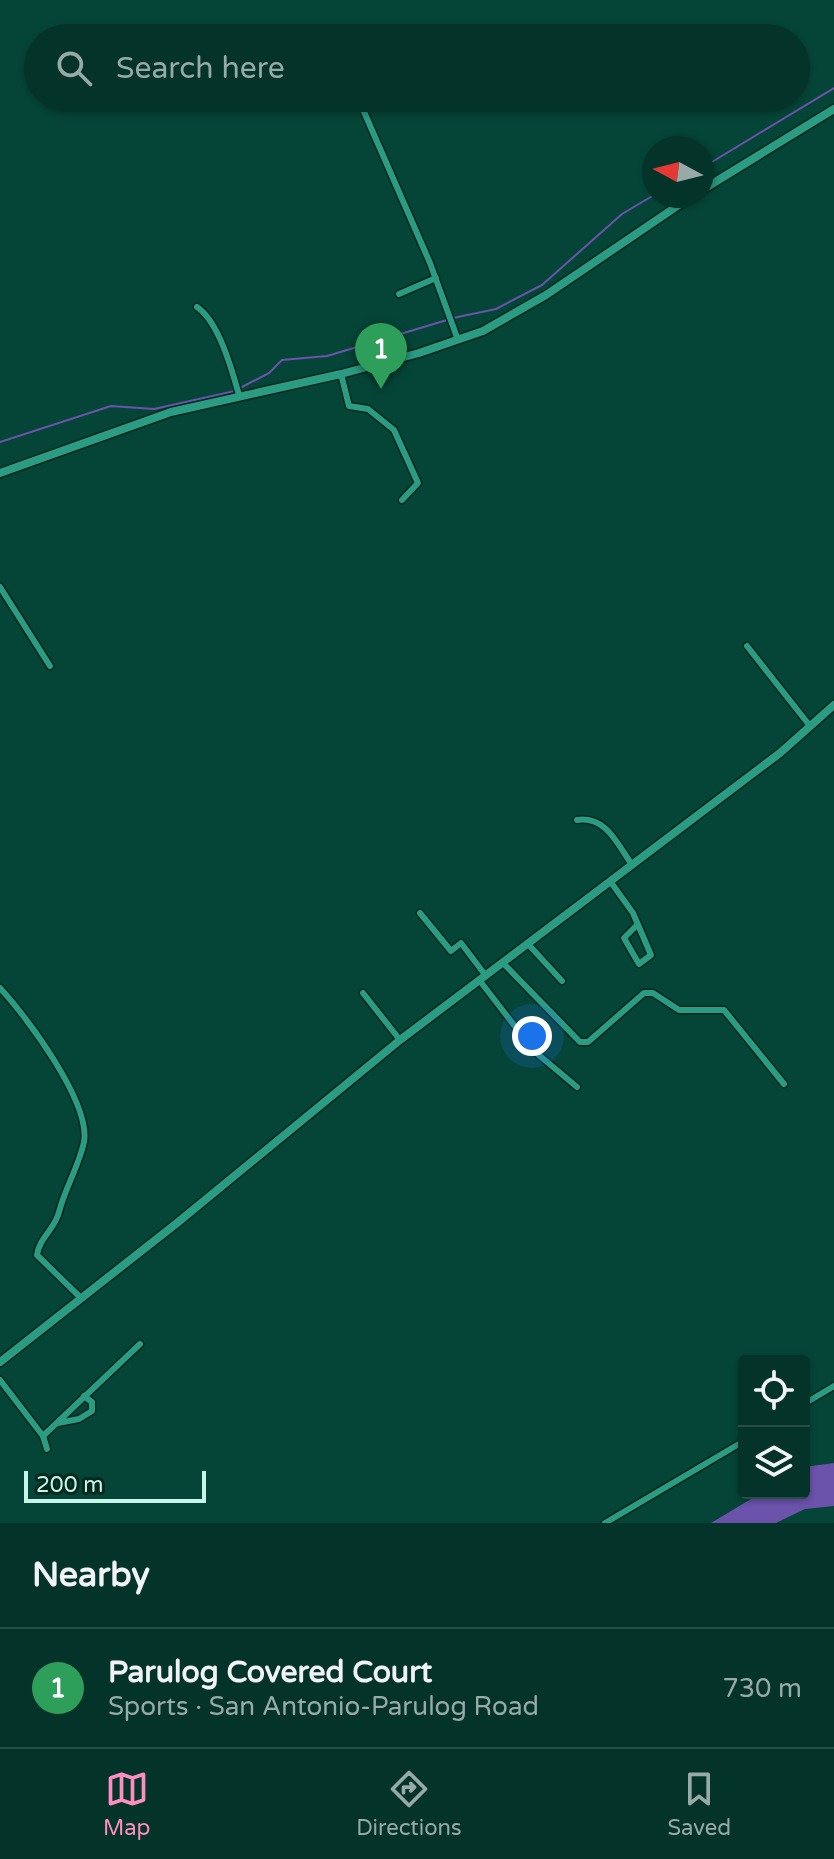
<!DOCTYPE html>
<meta charset="utf-8">
<style>
:root{--surface:#043429;--page:#0d3c31;--text:#f1f3f6;--muted:#97aaa8;--line:#254f46;--accent:#fd8ebe}
body{margin:0;font-family:"Varela Round",sans-serif;background:var(--page);color:var(--text)}
.controls{position:absolute;right:24px;bottom:24px;display:grid;overflow:hidden;border-radius:8px;box-shadow:0 2px 6px #0004}
.controls button{width:72px;height:72px;display:grid;place-items:center;padding:0;border:0;border-bottom:2px solid var(--line);background:var(--surface);color:var(--text);font:40px sans-serif}
.compass{position:absolute;left:642px;top:136px;width:72px;height:72px;border-radius:50%;background:var(--surface);box-shadow:0 2px 6px #0004;rotate:277deg}
.scale{position:absolute;left:24px;bottom:20px;width:182px;box-sizing:border-box;padding-left:8px;border:4px solid #c6f6e7;border-top:0;font-size:22px;line-height:28px;white-space:nowrap;color:#c6f6e7;-webkit-text-stroke:6px #05281f;paint-order:stroke}
.you{position:absolute;left:532px;top:1036px;width:28px;height:28px;margin:-20px;border:6px solid #fff;border-radius:50%;background:#1a73e8;box-shadow:0 0 0 12px #1a73e833}
.badge{display:grid;place-items:center;width:52px;height:52px;border-radius:50%;background:var(--accent);color:#fff;font-size:26px;font-weight:700}
.pin{position:absolute;translate:-50% -66px;filter:drop-shadow(0 2px 4px #0008)}
.pin::after{content:'';position:absolute;top:42px;width:28px;height:24px;background:inherit;clip-path:polygon(0 0,100% 0,50% 100%)}
.list{margin:0;padding:0;list-style:none}
h2{display:flex;justify-content:space-between;align-items:center;height:104px;margin:0;padding:0 32px;font-size:34px}
h2 small{font-size:26px;font-weight:400;color:var(--muted)}
.list li{display:grid;grid-template-columns:52px 1fr auto;gap:24px;align-items:center;box-sizing:border-box;height:120px;padding:0 32px;border-top:2px solid var(--line)}
.list b{display:block;font-size:30px;white-space:nowrap}
.list p{margin:0;font-size:26px;white-space:nowrap;color:var(--muted)}
.list em{font-size:26px;font-style:normal;color:var(--muted)}
.icon{flex:none;width:44px;height:44px;fill:none;stroke:currentColor;stroke-width:2;stroke-linecap:round;stroke-linejoin:round}
.map{position:relative;flex:none;width:834px;height:1523px;overflow:hidden}
.search{position:absolute;background:var(--surface);box-shadow:0 2px 6px #0004;left:24px;right:24px;top:24px;height:88px;display:flex;align-items:center;gap:20px;box-sizing:border-box;padding:0 28px;border-radius:44px;color:var(--muted);font-size:30px}
.sheet{height:224px;background:var(--surface)}
nav{display:flex;justify-content:space-around;align-items:center;box-sizing:border-box;height:112px;border-top:2px solid var(--line);background:var(--surface);font-size:22px;color:var(--muted)}
nav a{display:grid;justify-items:center;gap:4px}
nav .on{color:var(--accent)}
.map>svg:first-child{display:block}
</style>
<div class="map">
<svg width="834" height="1523" viewBox="0 0 834 1523">
<rect width="100%" height="100%" fill="#054537"/>
<polygon fill="#6b52ab" points="834,1463 834,1506 805,1509 776,1523 711,1523 761,1493 804,1493 804,1467"/>
<g fill="none" stroke-linecap="round" stroke-linejoin="round">
<g stroke="#6b52ab" stroke-width="2">
<polyline points="702,168 834,88"/>
<polyline points="453,318 496,309 542,285 622,214 654,195"/>
<polyline points="240,388 269,373 282,360 327,356 447,320"/>
<polyline points="0,442 111,406 154,409 235,391"/>
</g>
<defs>
<g id="minor">
<polyline points="358,98 430,263 458,340"/>
<polyline points="399,294 436,278"/>
<path d="M 197,307 C 219,322 232,370 239,395"/>
<polyline points="341,374 349,406 368,409 394,430 418,483 402,500"/>
<polyline points="0,587 50,666"/>
<polyline points="747,646 810,726"/>
<path d="M 577,820 C 606,816 617,843 632,865"/>
<polyline points="610,881 633,913 651,955 639,964 624,938 637,925"/>
<polyline points="420,913 451,951 461,943 486,976"/>
<polyline points="528,944 562,981"/>
<polyline points="503,963 580,1042 588,1042 644,993 653,993 679,1010 724,1010 784,1084"/>
<polyline points="480,981 534,1051 577,1087"/>
<path d="M 0,988 C 27,1017 91,1103 84,1142 C 79,1166 65,1188 59,1212 C 55,1229 39,1238 37,1255 L 80,1297"/>
<polyline points="363,993 400,1040"/>
<polyline points="0,1380 43,1436 47,1449"/>
<polyline points="804,1404 834,1386"/>
<polyline points="58,1423 79,1419 92,1411 92,1402 84,1396"/>
<polyline points="43,1436 140,1344"/>
<polyline points="605,1523 744,1441"/>
</g>
<g id="tertiary">
<polyline points="702,190 834,109"/>
<polyline points="0,473 171,412 341,374 419,353 483,331 546,295 692,196"/>
<polyline points="0,1362 177,1223 400,1040 780,753 834,705"/>
</g>
</defs>
<use href="#minor" stroke="#05281f" stroke-width="9"/>
<use href="#tertiary" stroke="#05281f" stroke-width="11"/>
<use href="#minor" stroke="#2b9c82" stroke-width="6"/>
<use href="#tertiary" stroke="#2b9c82" stroke-width="8"/>
</g>
</svg>
<div class="controls">
<button><svg class="icon" aria-label="locate" viewBox="0 0 24 24"><circle cx="12" cy="12" r="6"/><path d="M12 2v4M12 18v4M2 12h4M18 12h4"/></svg></button>
<button><svg class="icon" aria-label="layers" viewBox="0 0 24 24"><path d="M12 4l9 5-9 5-9-5zM3 14l9 5 9-5"/></svg></button>
</div>
<svg class="compass" viewBox="-18 -18 36 36"><path d="M0-13l5 13h-10z" fill="#e53935"/><path d="M0 13l5-13h-10z" fill="#97aaa8"/></svg>
<div class="scale">200 m</div>
<div class="you"></div>
<div class="pin badge" style="left:381px;top:389px;background:#2e9e5b">1</div>
<div class="search"><svg class="icon" aria-label="search" viewBox="0 0 24 24"><circle cx="10" cy="10" r="6"/><path d="M15 15l6 6"/></svg>Search here</div>
</div>
<section class="sheet">
<h2>Nearby<small></small></h2>
<ul class="list">
<li><span class="badge" style="background:#2e9e5b">1</span><div><b>Parulog Covered Court</b><p>Sports · San Antonio-Parulog Road</p></div><em>730 m</em></li>
</ul>
</section>
<nav>
<a class="on"><svg class="icon" aria-label="map" viewBox="0 0 24 24"><path d="M3 6l6-2 6 2 6-2v14l-6 2-6-2-6 2zM9 4v14M15 6v14"/></svg>Map</a>
<a><svg class="icon" aria-label="directions" viewBox="0 0 24 24"><path d="M12 3l9 9-9 9-9-9zM9 14v-3h6M13 9l2 2-2 2"/></svg>Directions</a>
<a><svg class="icon" aria-label="saved" viewBox="0 0 24 24"><path d="M7 4h10v16l-5-4-5 4z"/></svg>Saved</a>
</nav>
